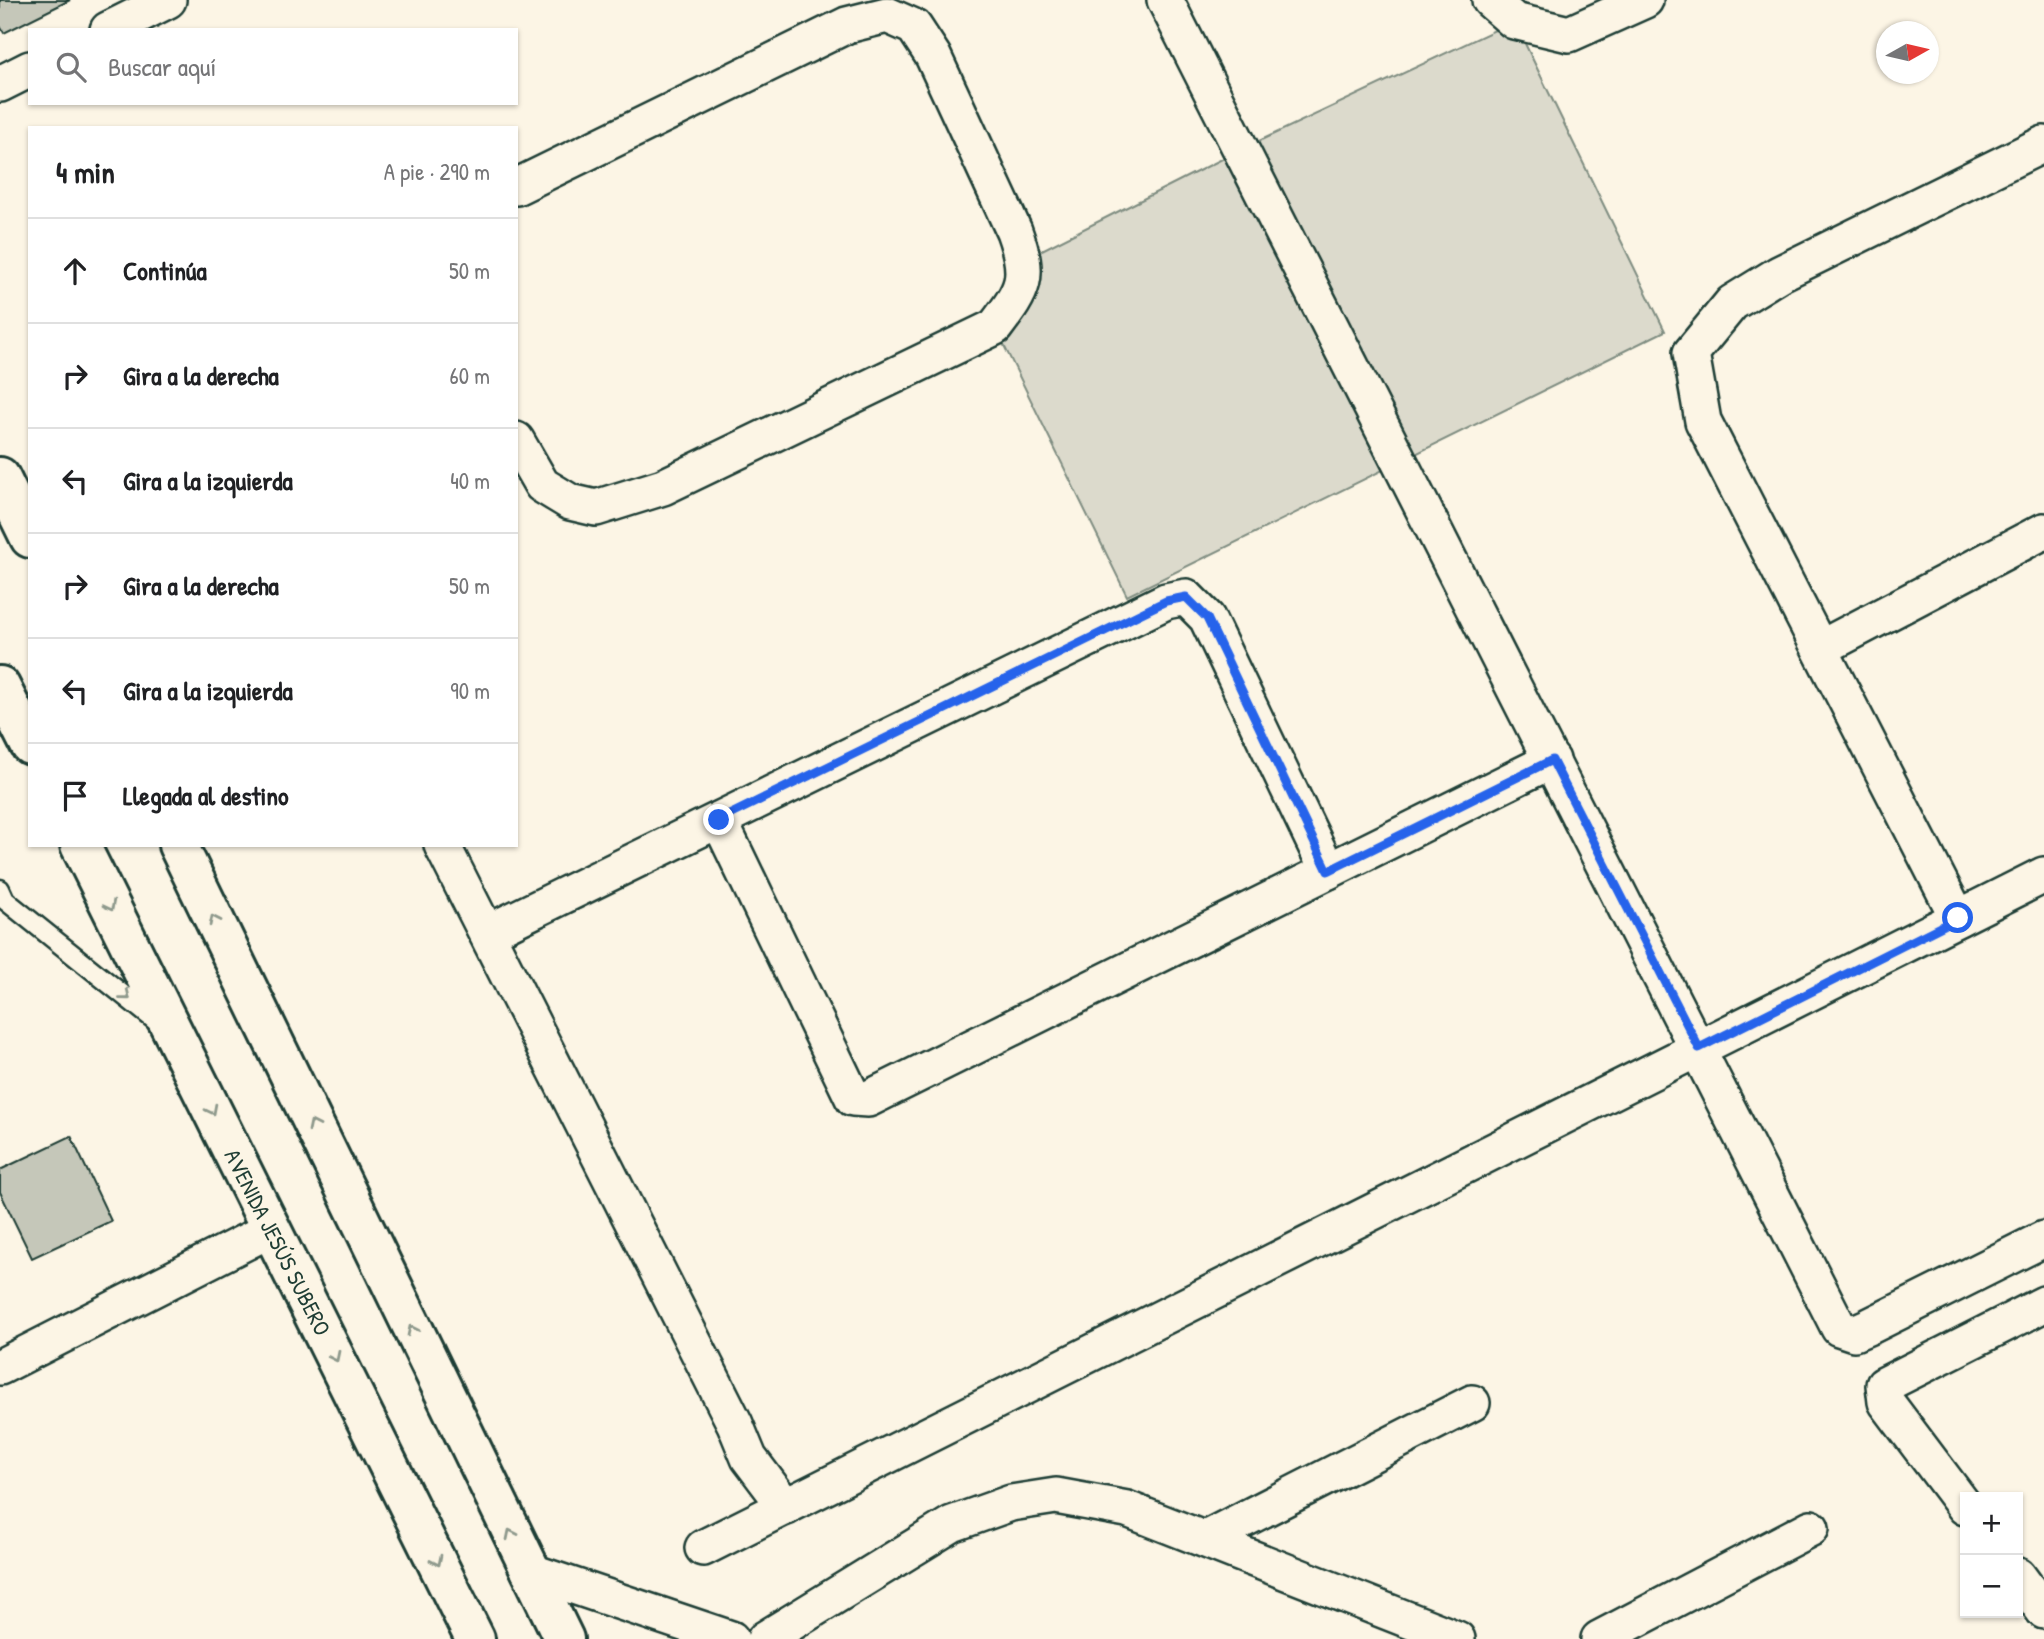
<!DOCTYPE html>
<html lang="es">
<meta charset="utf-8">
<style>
:root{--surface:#fff;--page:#f6f6f6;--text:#202124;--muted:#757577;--line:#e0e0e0}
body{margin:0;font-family:"Patrick Hand",sans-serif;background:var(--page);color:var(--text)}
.controls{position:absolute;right:21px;bottom:21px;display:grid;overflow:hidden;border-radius:0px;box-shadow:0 2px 5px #0004}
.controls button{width:63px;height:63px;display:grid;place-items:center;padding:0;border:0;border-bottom:2px solid var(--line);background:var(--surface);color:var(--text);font:35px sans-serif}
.compass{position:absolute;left:1876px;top:21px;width:63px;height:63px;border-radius:50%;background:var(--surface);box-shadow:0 2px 5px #0004;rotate:82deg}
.stop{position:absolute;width:21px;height:21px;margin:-16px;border:5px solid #2563eb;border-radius:50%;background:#fff}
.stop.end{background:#2563eb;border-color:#fff;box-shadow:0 2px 7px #0008}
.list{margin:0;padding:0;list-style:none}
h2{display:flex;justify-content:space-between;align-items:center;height:91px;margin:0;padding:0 28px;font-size:30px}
h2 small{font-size:23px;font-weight:400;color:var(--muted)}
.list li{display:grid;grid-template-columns:46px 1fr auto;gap:21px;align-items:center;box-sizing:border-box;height:105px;padding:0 28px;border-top:2px solid var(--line)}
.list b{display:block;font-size:26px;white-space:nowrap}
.list em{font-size:23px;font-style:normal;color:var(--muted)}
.icon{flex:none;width:38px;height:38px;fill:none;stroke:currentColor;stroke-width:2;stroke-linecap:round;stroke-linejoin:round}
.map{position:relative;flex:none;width:2044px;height:1639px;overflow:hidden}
.search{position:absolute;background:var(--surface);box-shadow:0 2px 5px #0004;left:28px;top:28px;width:490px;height:77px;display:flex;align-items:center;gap:18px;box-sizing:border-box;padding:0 24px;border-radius:0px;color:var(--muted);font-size:26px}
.panel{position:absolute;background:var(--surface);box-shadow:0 2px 5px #0004;left:28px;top:126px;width:490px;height:721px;border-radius:0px}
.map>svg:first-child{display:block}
</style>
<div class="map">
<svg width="2044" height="1639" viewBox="0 0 2044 1639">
<rect width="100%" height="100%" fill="#fcf5e5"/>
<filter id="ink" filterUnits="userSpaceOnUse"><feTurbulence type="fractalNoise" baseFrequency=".0143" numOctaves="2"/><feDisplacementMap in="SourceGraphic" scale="14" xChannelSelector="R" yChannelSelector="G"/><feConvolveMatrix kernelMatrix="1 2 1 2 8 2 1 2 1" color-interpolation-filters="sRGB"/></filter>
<g filter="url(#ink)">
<polygon fill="#dcdacc" stroke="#7e8c80" stroke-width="2" points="1514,21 1665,331 1127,596 995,327 1024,259 1242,149"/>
<g fill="#c5c7b9" stroke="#1f3d34" stroke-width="2">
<polygon points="0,0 70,0 4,33 0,26"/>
<polygon points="71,1136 111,1221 32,1258 0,1192 0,1170"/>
</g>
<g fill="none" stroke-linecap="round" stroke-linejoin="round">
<defs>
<polyline id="lane" points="0,889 5,900 157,1022"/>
<g id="street">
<polyline points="1165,0 1839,1328 1854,1333 1870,1326 2044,1239"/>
<polyline points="1490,0 1514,21 1569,34 1645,0"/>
<polyline points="108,30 168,0"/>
<polyline points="0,84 30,69"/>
<path d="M 516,187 L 847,25 L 887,15 L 914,27 L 933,56 L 1014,231 C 1031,278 1024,289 995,327 L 663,487 L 596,508 L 570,502 L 542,485 L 516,440"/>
<polyline points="1821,648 2044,531"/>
<polyline points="719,820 853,1098 868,1099 1552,760"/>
<polyline points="442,845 735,1424 749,1458 786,1507"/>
<polyline points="1958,918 1703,421 1691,353 1732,303 1779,274 2044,144"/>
<polyline points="487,933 1166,601 1186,597 1207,618 1328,871"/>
<polyline points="0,1367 271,1229"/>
<polyline points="1965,1507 1886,1402 1884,1385 2044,1304"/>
<polyline points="1205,1539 1472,1403"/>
<polyline points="703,1548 2044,875"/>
<polyline points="529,1571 731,1639"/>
<polyline points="2018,1576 2044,1611"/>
<polyline points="765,1639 952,1524 1011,1503 1056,1496 1127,1509 1457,1639"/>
<polyline points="1599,1639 1811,1528"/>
</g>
<g id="secondary">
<polyline points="0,477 30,538"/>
<polyline points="0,686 30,745"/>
<polyline points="80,845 475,1639"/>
<polyline points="178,845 564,1639"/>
</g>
</defs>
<use href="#lane" stroke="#1f3d34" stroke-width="23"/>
<use href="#street" stroke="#1f3d34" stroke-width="40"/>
<use href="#secondary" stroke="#1f3d34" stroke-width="44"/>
<use href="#lane" stroke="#fcf5e5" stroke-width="18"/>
<use href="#street" stroke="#fcf5e5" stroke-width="35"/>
<use href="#secondary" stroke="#fcf5e5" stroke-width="38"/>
</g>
<defs><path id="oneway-chevron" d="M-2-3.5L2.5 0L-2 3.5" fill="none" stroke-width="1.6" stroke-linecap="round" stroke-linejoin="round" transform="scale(1.75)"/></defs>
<g stroke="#8e998c">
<use href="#oneway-chevron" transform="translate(110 906) rotate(63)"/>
<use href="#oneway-chevron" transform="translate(214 920) rotate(-116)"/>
<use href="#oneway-chevron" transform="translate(126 996) rotate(39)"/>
<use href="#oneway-chevron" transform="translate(212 1110) rotate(63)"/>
<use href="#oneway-chevron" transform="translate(313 1125) rotate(-116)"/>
<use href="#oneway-chevron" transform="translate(412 1330) rotate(-116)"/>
<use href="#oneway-chevron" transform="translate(335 1357) rotate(64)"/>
<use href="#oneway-chevron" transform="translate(511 1534) rotate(-116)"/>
<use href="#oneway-chevron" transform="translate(437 1561) rotate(64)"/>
</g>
</g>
<g fill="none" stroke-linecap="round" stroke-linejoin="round" filter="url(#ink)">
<polyline stroke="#2563eb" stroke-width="9" points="719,820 1166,601 1186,597 1207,618 1328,871 1552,760 1699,1048 1958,918"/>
</g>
<g text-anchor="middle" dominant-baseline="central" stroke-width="6" stroke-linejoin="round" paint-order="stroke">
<g font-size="23" fill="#1f3d34" stroke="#fcf5e5">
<text transform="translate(278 1242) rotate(63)">AVENIDA JESÚS SUBERO</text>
</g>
</g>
</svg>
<div class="controls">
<button>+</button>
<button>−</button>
</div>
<svg class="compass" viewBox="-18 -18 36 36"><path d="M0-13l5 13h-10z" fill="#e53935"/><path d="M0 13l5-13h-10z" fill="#757577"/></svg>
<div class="stop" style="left:1958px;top:918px"></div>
<div class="stop end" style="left:719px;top:820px"></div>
<div class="search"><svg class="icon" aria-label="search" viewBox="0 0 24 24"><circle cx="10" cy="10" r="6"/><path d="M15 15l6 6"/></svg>Buscar aquí</div>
<section class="panel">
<h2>4 min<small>A pie · 290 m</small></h2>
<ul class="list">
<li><svg class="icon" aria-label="ahead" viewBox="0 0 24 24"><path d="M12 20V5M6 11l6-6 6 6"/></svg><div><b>Continúa</b></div><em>50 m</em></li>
<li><svg class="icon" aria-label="right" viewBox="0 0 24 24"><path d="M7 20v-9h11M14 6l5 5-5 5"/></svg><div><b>Gira a la derecha</b></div><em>60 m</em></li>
<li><svg class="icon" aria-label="left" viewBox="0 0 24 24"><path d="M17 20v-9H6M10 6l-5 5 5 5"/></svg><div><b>Gira a la izquierda</b></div><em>40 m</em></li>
<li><svg class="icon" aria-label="right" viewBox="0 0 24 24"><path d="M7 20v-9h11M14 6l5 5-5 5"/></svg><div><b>Gira a la derecha</b></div><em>50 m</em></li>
<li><svg class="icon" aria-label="left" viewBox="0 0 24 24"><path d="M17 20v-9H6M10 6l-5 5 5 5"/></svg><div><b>Gira a la izquierda</b></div><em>90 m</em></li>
<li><svg class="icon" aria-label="arrive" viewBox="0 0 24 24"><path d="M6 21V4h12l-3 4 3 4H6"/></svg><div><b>Llegada al destino</b></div></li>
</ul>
</section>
</div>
